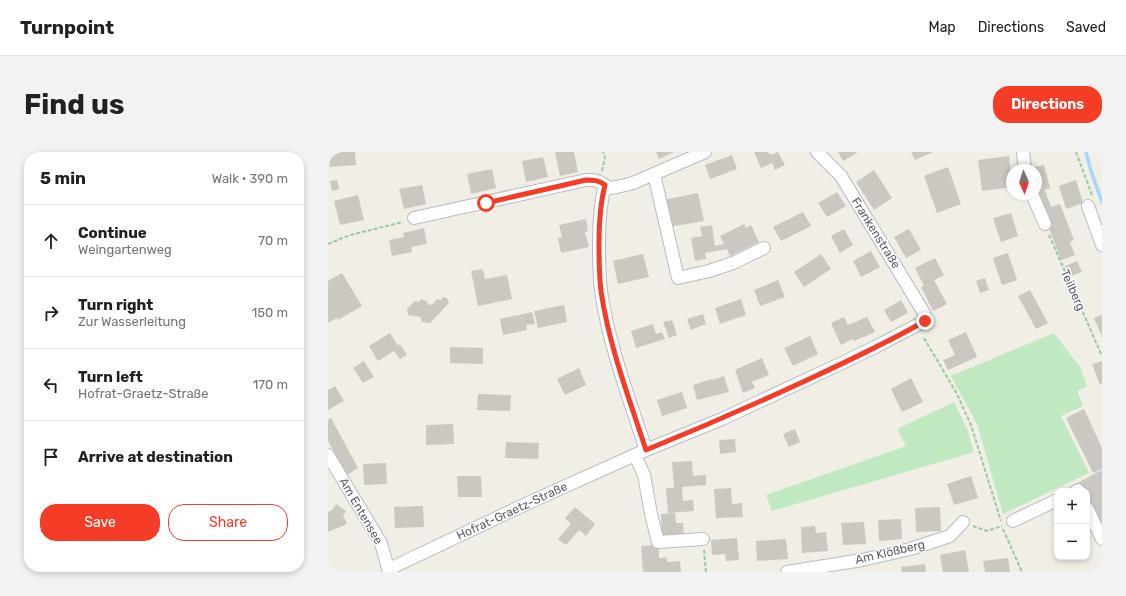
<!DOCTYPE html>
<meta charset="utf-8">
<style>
:root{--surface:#fff;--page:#f2f2f2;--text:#202124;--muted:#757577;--line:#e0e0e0;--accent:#f53c27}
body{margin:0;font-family:Rubik,sans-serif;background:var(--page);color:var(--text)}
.controls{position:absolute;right:12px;bottom:12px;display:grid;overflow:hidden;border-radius:8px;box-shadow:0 2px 6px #0003}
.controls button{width:36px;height:36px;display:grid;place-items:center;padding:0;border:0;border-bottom:1px solid var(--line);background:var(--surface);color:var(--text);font:20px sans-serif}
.compass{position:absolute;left:678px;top:12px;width:36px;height:36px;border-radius:50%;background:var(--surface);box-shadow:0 2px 6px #0003;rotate:177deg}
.stop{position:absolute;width:12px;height:12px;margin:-9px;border:3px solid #f53c27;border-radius:50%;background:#fff}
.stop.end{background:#f53c27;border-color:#fff;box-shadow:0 1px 4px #0008}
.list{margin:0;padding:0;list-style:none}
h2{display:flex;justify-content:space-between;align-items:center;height:52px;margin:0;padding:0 16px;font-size:17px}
h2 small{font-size:13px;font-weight:400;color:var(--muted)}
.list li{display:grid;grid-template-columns:26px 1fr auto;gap:12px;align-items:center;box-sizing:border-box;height:72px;padding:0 16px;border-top:1px solid var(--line)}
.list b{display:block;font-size:15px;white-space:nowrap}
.list p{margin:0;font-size:13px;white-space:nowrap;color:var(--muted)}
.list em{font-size:13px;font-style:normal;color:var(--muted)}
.actions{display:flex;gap:8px;padding:12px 16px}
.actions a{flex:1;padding:9px 0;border:1px solid var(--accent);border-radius:16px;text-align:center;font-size:14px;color:var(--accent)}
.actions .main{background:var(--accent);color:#fff}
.icon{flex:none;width:22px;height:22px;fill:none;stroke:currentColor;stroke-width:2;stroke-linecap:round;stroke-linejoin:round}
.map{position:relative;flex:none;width:774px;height:420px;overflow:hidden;border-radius:16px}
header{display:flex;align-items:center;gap:24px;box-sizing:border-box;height:56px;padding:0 20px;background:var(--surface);border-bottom:1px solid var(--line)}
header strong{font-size:19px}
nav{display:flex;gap:22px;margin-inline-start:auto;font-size:14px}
.intro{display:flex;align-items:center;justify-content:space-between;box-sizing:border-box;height:96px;padding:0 24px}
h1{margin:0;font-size:28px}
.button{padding:10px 18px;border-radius:16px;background:var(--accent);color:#fff;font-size:14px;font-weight:700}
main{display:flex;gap:24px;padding:0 24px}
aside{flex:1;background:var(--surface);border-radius:16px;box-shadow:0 2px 6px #0003}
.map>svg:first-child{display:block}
</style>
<header>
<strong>Turnpoint</strong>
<nav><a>Map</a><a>Directions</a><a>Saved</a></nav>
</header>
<div class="intro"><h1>Find us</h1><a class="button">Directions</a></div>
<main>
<aside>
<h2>5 min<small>Walk · 390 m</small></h2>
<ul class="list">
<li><svg class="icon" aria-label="ahead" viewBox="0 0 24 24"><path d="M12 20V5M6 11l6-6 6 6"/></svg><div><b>Continue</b><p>Weingartenweg</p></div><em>70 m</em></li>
<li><svg class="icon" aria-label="right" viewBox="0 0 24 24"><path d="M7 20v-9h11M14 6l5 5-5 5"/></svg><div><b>Turn right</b><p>Zur Wasserleitung</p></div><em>150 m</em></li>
<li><svg class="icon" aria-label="left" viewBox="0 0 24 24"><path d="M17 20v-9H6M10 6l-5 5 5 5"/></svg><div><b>Turn left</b><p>Hofrat-Graetz-Straße</p></div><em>170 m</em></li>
<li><svg class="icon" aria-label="arrive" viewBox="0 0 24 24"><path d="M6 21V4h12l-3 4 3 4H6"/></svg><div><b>Arrive at destination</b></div></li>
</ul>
<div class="actions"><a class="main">Save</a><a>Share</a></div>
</aside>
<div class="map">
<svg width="774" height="420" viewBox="0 0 774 420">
<rect width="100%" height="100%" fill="#f0eee5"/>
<g fill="#c0e9c1">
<polygon points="726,181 752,215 759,234 749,239 755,254 733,264 761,321 675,362 649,272 623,224"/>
<polygon points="626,250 639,277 646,300 444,359 438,343 578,294 569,277"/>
</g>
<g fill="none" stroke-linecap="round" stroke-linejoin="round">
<polyline stroke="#a6d6ff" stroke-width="3.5" points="758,0 763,19 774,50"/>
</g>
<g fill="#cbc8c2">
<polygon points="1,0 27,0 28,13 2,15"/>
<polygon points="227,0 246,0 250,20 232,24"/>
<polygon points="328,0 346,0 331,7"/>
<polygon points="426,0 440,0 442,3 450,0 457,13 447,18 444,11 433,16"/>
<polygon points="510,0 530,0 515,9"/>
<polygon points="583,0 605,0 587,8"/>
<polygon points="404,3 409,17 382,27 377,13"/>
<polygon points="681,4 684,35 654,39 650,8"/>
<polygon points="215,5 220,25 198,30 194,9"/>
<polygon points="716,13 722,36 717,38 723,55 732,52 746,88 742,90 747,103 733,108 708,42 708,18 704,18 703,16"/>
<polygon points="620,15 633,52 609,61 596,24"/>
<polygon points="164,17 168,36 143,42 139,22"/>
<polygon points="546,18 564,46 546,58 528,30"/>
<polygon points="9,28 11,37 4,39 2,29"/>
<polygon points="748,28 755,51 738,57 731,34"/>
<polygon points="94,33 98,52 76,57 71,37"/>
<polygon points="509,40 518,54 499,65 490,51"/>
<polygon points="370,41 376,69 341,75 335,48"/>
<polygon points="30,43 36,68 12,73 6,49"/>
<polygon points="475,60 483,74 453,89 445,75"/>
<polygon points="683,61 690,84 673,90 665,66"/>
<polygon points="258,67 260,79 257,80 261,95 233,101 230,86 234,85 231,73"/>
<polygon points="416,72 418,76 423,73 431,90 402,104 399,97 377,101 378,107 367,109 363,86 374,84 372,75 384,73 387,94 396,92 392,84"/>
<polygon points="96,76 99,92 83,95 84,100 64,104 61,88 76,85 75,81"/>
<polygon points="516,77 525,93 512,101 503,84"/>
<polygon points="581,77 593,98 578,106 566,85"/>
<polygon points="543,99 552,115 533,125 525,109"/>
<polygon points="680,101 689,128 674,133 665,106"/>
<polygon points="315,102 321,125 290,132 285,109"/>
<polygon points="493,102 503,117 476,135 466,120"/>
<polygon points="607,106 616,123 606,128 619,152 605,159 593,135 596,134 587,116"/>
<polygon points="749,109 754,120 741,125 737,114"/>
<polygon points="155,117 157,127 179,123 184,147 150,154 143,119"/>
<polygon points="14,121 34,154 10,168 9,166 0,171 0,129"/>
<polygon points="657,126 661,138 652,141 648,129"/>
<polygon points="450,128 457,145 432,154 426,138"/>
<polygon points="702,138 720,171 708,177 690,144"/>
<polygon points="115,145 119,146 121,151 102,171 94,170 92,165 80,163 79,157 87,149 91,150 93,147 99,149 100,152 104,153 109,147 113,148"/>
<polygon points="413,147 418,163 392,172 387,156"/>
<polygon points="573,148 580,161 563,170 556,158"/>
<polygon points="236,153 239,170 210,176 206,159"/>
<polygon points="204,160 207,172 198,173 199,178 175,183 172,167"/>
<polygon points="375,162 378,172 363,178 359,167"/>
<polygon points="774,163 774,185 766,166"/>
<polygon points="516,165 520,173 539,165 547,180 526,189 525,187 513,193 503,171"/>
<polygon points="344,168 349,183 341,186 335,170"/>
<polygon points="325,172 328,182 334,180 337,187 308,196 303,179"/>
<polygon points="638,180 649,205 620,218 615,208 627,203 620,188"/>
<polygon points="62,181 70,194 72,192 79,203 72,207 66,199 50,209 41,194"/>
<polygon points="482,184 490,202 465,214 456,196"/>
<polygon points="122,195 155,196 155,212 122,211"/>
<polygon points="434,206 441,223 424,230 427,236 415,241 407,218"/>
<polygon points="36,209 46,225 35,231 25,216"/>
<polygon points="774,209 774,232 772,233 764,212"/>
<polygon points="251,216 258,233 237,243 229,227"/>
<polygon points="396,224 401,240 369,248 365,233 384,227 384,228"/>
<polygon points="583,226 595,250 574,260 563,237"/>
<polygon points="7,234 16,249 0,258 0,238"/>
<polygon points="354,240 359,256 334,264 329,248"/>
<polygon points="150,242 183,243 182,259 149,258"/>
<polygon points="756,257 774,296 774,317 765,321 738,266"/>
<polygon points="3,266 30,316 19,323 0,289 0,268"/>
<polygon points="125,272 126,292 98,293 98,273"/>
<polygon points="467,277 472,290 461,295 455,282"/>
<polygon points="407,287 408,300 392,302 391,288"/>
<polygon points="178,290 211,291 210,307 177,306"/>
<polygon points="364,309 365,324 378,323 378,333 354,335 355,349 365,348 366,359 340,361 338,336 346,336 344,310"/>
<polygon points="58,311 59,332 36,333 35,312"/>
<polygon points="774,318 774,375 759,346 759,339 756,339 751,330"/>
<polygon points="129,324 153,324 154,345 130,345"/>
<polygon points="643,324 650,346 626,353 619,332"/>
<polygon points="403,336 404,352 414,351 415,365 388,366 386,337"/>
<polygon points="8,352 18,359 15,363 19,372 0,380 0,360 4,358"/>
<polygon points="95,354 96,375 67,376 66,355"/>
<polygon points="247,355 267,372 258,384 251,378 238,393 230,387 243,372 237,366"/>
<polygon points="612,355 613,379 588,380 587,356"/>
<polygon points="347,361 348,371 355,371 356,386 334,387 333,362"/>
<polygon points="573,367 574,387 551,389 550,368"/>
<polygon points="536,370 538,392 515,393 513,371"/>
<polygon points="487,374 488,381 498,380 500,399 474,401 473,375"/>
<polygon points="409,386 411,408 398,409 397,402 384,403 383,388"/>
<polygon points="458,387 460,407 429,409 428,389"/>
<polygon points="331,393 331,406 339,405 339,410 352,409 353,420 315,420 313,394"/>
<polygon points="637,398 641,420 615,420 612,403"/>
<polygon points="680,406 682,420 657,420 655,409"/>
<polygon points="597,412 598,420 574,420 573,415"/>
</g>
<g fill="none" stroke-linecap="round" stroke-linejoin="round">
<defs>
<g id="minor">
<polyline points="695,0 697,18"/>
<polyline points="326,22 350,126 381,119 405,111 436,96"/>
<path d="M 277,33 C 272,52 271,71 271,91 C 271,107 271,123 273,139 C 281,194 301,246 318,298"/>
<polyline points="704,42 717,72"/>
<polyline points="760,54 774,93"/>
<polyline points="86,66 258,28 265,28 272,30 281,36 289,35 305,31 377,0"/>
<polyline points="0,303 53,391 61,420"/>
<polyline points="307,303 316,323 323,362 330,390 375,387"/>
<polyline points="748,339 750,338 751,339"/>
<polyline points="759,356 774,387"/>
<polyline points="685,369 729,348"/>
<polyline points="61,417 200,351 318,298 394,267 514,211 551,193 597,169 596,161 513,24 489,0"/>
<polyline points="459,420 534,408 582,397 622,384 635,370"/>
</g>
</defs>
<use href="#minor" stroke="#b8bbc0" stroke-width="14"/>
<g stroke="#97c8a7" stroke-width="2" stroke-dasharray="4 2" stroke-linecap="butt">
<polyline points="748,0 764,43"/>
<polyline points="771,0 774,10"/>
<polyline points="274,19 277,5 275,0"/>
<polyline points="721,83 774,204"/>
<polyline points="0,92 22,83 75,70"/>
<polyline points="596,186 629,242 643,273 673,369"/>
<polyline points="645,374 659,379 674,374"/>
<polyline points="675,377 694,420"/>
<polyline points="376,398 378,420"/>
</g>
<use href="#minor" stroke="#fff" stroke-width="12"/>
</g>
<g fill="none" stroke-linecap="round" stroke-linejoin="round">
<path stroke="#f53c27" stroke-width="5" d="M 158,51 L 258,28 C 265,28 271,28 277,33 C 272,52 271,71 271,91 C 271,107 271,123 273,139 C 281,194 301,246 318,298 C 372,276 425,253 477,229 C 518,210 559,191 597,169"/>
</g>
<g text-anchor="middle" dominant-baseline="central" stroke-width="3" stroke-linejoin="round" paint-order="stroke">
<g font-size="12" fill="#5d6167" stroke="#fff">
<text transform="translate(548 81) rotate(58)">Frankenstraße</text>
<text transform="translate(745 138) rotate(66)">Teilberg</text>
<text transform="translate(33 359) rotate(60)">Am Entensee</text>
<text transform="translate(184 359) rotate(-25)">Hofrat-Graetz-Straße</text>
<text transform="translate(562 400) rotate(-13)">Am Klößberg</text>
</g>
</g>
</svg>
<div class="controls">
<button>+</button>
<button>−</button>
</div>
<svg class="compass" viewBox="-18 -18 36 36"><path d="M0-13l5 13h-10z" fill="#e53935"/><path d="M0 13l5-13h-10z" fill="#757577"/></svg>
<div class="stop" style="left:158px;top:51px"></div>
<div class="stop end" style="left:597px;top:169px"></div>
</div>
</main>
